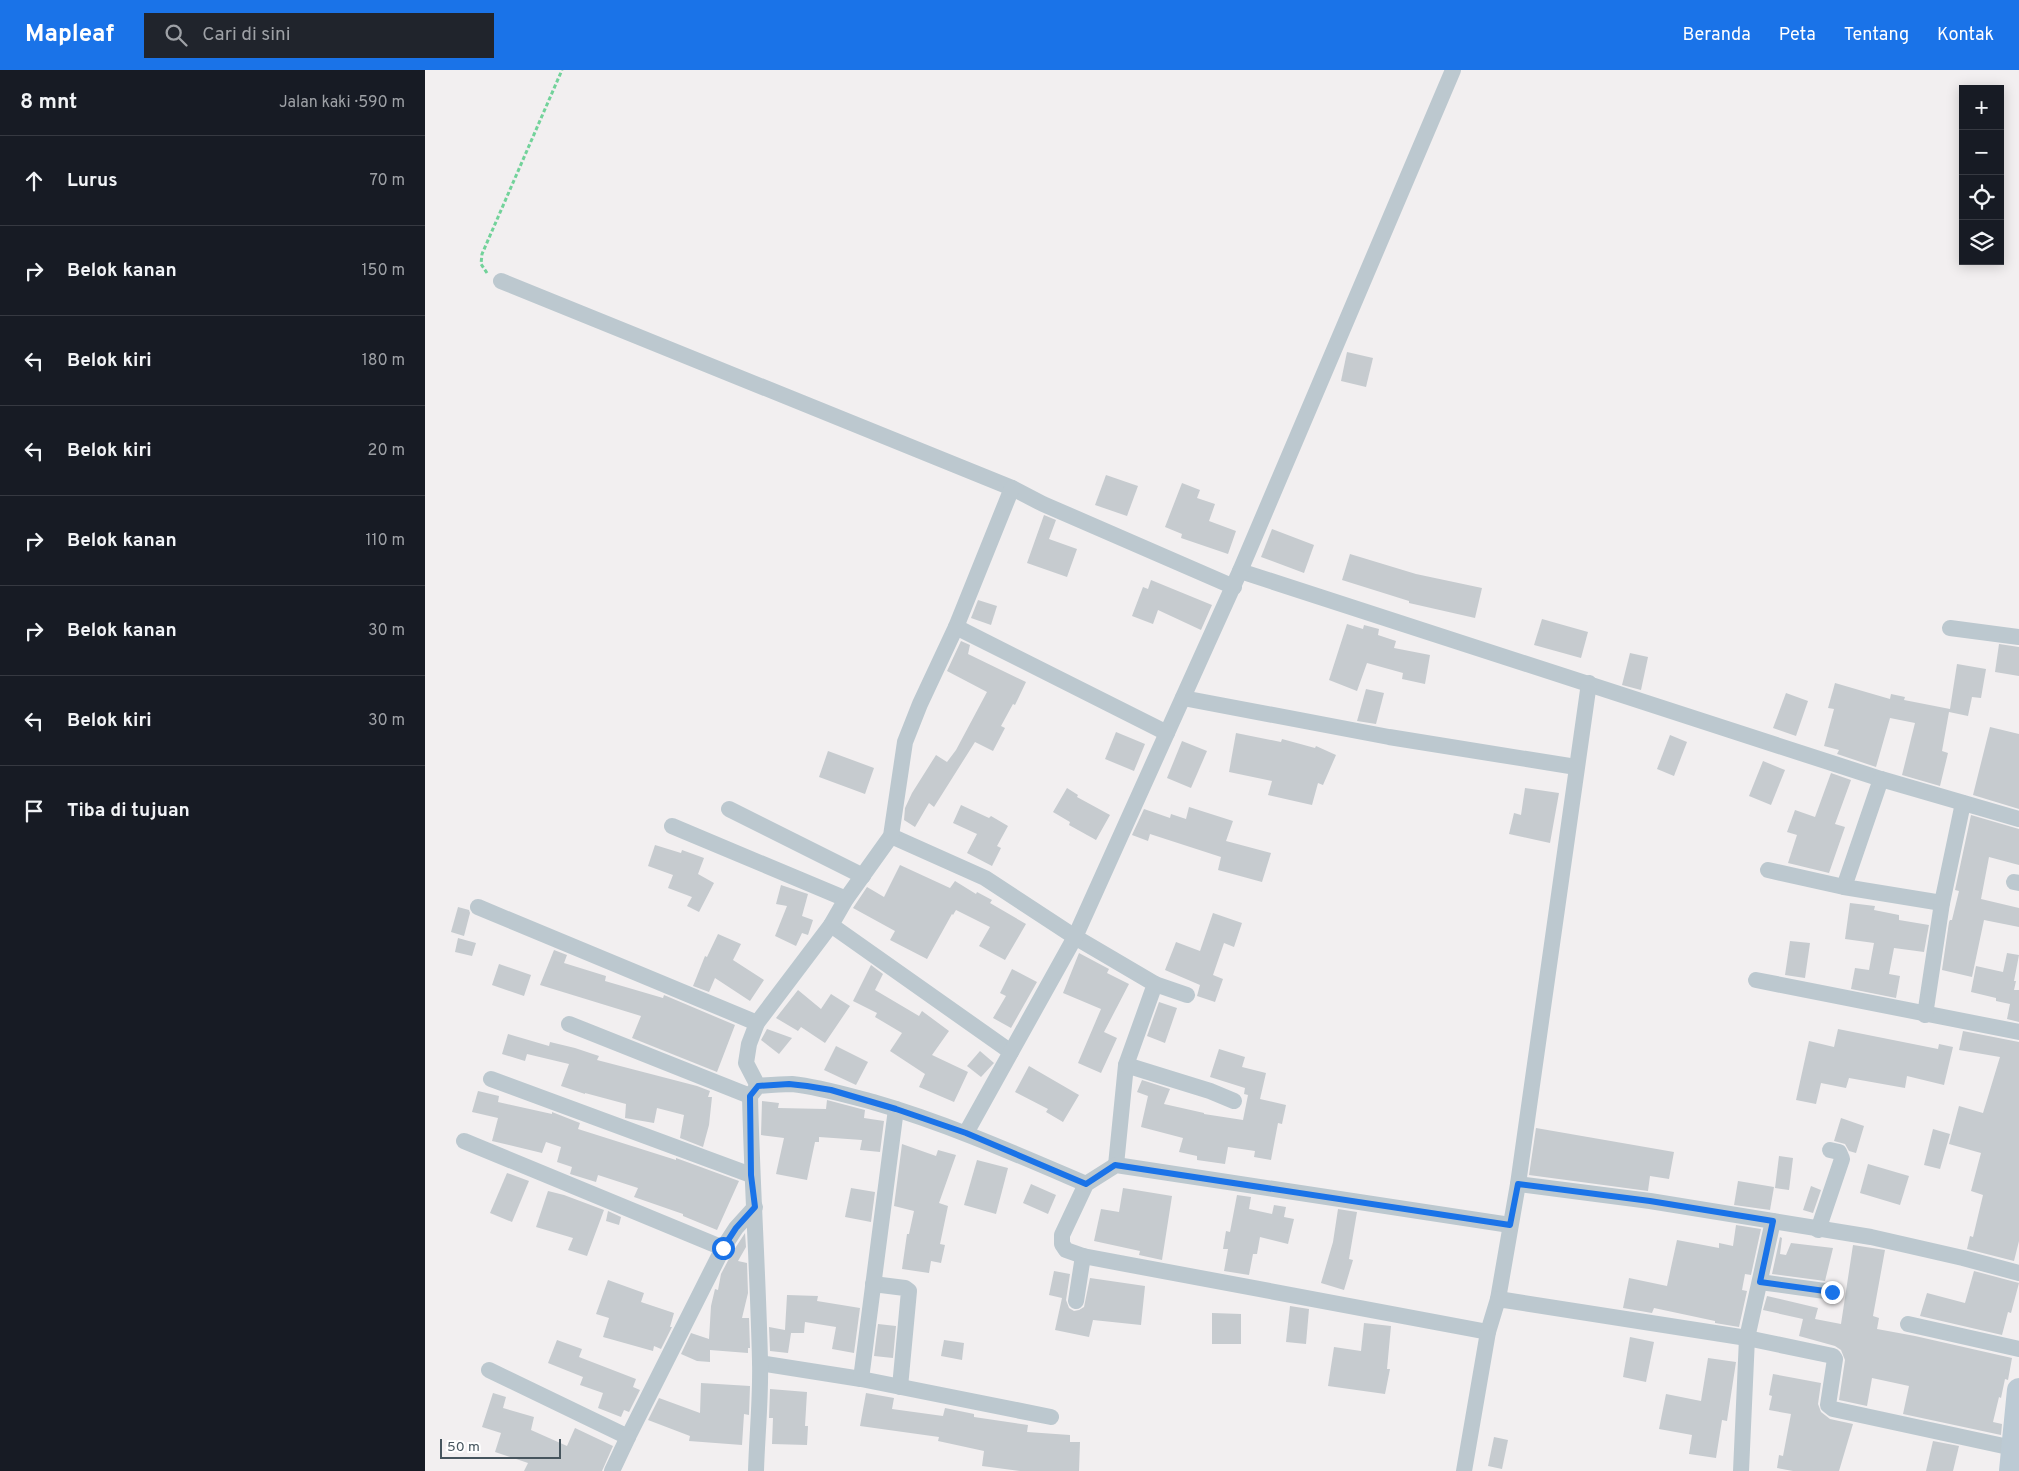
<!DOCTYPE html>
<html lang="id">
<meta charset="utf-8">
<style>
:root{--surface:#171b24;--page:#20242c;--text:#f1f3f6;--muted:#9ea1a6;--line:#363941;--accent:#1a73e8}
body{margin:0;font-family:Overpass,sans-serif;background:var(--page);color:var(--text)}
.controls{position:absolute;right:15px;top:15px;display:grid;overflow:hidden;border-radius:0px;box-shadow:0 2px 12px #0003}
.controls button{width:45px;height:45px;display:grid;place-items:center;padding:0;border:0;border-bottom:1px solid var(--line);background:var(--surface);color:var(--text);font:25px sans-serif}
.scale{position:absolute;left:15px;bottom:12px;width:121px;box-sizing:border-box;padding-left:5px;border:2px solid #46555e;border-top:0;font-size:14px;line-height:18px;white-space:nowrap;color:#46555e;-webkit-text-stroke:4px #fff;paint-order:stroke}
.stop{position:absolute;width:15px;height:15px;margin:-11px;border:4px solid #1a73e8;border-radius:50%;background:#fff}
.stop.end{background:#1a73e8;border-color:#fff;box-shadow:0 1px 5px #0008}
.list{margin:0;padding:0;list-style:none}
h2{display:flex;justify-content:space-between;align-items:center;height:65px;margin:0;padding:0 20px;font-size:21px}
h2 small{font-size:16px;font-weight:400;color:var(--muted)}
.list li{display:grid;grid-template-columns:32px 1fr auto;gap:15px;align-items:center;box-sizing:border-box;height:90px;padding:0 20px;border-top:1px solid var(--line)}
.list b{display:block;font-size:19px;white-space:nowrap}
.list em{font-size:16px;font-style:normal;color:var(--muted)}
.icon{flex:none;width:28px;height:28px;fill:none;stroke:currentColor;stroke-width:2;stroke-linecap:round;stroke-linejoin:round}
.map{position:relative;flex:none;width:1594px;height:1401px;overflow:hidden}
header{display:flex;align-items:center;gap:30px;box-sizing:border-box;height:70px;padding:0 25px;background:var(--accent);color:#fff}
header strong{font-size:24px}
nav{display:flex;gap:28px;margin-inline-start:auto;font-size:18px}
.search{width:350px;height:45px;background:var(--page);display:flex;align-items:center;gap:12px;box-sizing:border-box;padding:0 18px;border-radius:0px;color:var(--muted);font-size:19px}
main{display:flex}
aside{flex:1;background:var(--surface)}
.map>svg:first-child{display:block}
</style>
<header>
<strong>Mapleaf</strong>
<div class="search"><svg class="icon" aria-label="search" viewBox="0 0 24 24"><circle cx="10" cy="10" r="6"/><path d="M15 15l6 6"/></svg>Cari di sini</div>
<nav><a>Beranda</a><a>Peta</a><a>Tentang</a><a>Kontak</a></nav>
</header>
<main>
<aside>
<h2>8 mnt<small>Jalan kaki · 590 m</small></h2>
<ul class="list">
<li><svg class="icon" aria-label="ahead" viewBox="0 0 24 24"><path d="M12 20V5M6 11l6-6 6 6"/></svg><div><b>Lurus</b></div><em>70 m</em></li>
<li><svg class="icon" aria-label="right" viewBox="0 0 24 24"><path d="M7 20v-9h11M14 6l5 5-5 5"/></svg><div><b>Belok kanan</b></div><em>150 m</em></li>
<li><svg class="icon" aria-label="left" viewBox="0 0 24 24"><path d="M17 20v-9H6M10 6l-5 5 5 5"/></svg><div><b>Belok kiri</b></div><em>180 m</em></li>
<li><svg class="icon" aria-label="left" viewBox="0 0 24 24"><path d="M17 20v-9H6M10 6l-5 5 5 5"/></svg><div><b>Belok kiri</b></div><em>20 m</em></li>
<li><svg class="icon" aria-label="right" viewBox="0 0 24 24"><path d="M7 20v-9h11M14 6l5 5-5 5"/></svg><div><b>Belok kanan</b></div><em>110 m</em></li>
<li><svg class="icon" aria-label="right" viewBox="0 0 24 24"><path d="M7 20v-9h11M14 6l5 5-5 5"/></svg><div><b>Belok kanan</b></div><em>30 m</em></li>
<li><svg class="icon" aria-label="left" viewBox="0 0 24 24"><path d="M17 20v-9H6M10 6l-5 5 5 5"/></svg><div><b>Belok kiri</b></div><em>30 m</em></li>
<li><svg class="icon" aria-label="arrive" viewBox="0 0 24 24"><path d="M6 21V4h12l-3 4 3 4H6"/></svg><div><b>Tiba di tujuan</b></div></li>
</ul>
</aside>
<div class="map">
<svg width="1594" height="1401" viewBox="0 0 1594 1401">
<rect width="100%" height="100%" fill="#f2eff0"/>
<g fill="#c6cbcf">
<polygon points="922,282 948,288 941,317 916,311"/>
<polygon points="681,405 713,416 702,446 670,435"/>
<polygon points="757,413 775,420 772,428 790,434 784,451 811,461 803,484 756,468 757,464 740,457"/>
<polygon points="619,445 631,450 624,469 652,479 642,507 602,493"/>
<polygon points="847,459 889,475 879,503 836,487"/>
<polygon points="925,484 991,504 1057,518 1050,548 984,533 984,531 917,510"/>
<polygon points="726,510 787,535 776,560 733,540 728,554 707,546 718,517 723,519"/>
<polygon points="553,530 572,536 566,555 546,548"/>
<polygon points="1117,549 1163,562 1156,588 1109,575"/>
<polygon points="922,554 938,559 939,555 954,559 953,565 971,571 969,578 1005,585 1000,614 977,609 978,603 942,593 932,621 904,610"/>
<polygon points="536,571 545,575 543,584 601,612 590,635 588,634 576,656 580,658 568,681 550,672 509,737 504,733 490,757 479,750 480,738 487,723 511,685 522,692 531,680 562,622 522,601"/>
<polygon points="1574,574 1594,577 1594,606 1570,602"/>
<polygon points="1205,583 1223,587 1216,620 1197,615"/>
<polygon points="1532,594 1561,599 1556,628 1547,627 1543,646 1524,642 1517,681 1523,683 1515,716 1477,705 1490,653 1465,648 1451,697 1412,684 1414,680 1399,676 1409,639 1403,638 1410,613 1465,629 1466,624 1480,627 1479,630 1525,639"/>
<polygon points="941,619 959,623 951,654 932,651"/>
<polygon points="1361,623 1383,631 1371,666 1348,658"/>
<polygon points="1565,657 1594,664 1594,739 1548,725"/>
<polygon points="691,662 720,674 709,701 680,689"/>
<polygon points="811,663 856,672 857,669 890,678 891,676 911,685 898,715 893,713 887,735 843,725 847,711 804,702"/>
<polygon points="1245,665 1262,672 1249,706 1232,699"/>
<polygon points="757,671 782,681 766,718 742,708"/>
<polygon points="403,681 449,698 440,724 394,707"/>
<polygon points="1338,691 1360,700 1346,735 1324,726"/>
<polygon points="1406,703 1426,710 1410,754 1420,757 1404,803 1363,793 1372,765 1362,762 1370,740 1390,747"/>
<polygon points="642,718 653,725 652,727 685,745 671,770 644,755 645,752 628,742"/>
<polygon points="1100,718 1134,723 1125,773 1084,764 1089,743 1096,745"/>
<polygon points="536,735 564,748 566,746 583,756 572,776 576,778 567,796 542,783 552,764 528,753"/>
<polygon points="764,737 808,751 801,771 846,783 837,812 793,800 796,787 725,764 723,771 707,765 719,739 745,748 746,744 761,749"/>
<polygon points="1546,745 1594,759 1594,795 1564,787 1556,829 1594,838 1594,857 1559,850 1547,907 1517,900 1524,852 1525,850 1527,850 1534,821 1530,820"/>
<polygon points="230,775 256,783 257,780 279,788 273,804 289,813 274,842 262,836 267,827 243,818 248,805 223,796"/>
<polygon points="475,795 525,818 530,811 551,824 552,822 567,830 565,833 601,854 580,890 554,876 565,857 531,840 528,845 527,844 502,889 465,870 470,861 428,838 442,817 459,827"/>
<polygon points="356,815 383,824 377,846 388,850 383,865 377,863 371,876 350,866 362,836 351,834"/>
<polygon points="1425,833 1450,836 1449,840 1474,845 1474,850 1504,855 1499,882 1469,878 1464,904 1475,906 1471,928 1426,919 1430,898 1444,900 1449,873 1420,869"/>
<polygon points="33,837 44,840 45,843 39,866 26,862"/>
<polygon points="788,843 817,853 809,877 799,873 788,905 798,909 790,932 772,926 775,915 740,900 751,872 775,881"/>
<polygon points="293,864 316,874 308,890 339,910 325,931 290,908 284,922 268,916 280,886 282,887"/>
<polygon points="33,868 51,873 47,886 30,882"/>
<polygon points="1365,871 1385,873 1380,908 1360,905"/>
<polygon points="129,880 142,885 139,893 181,906 180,911 238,928 239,925 310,955 292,1002 207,968 216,946 115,915"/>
<polygon points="654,883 684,899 682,903 704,914 679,962 692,968 676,1003 653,993 676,939 638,923"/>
<polygon points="1582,883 1594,885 1589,911 1591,911 1589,920 1594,920 1594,952 1582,949 1585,934 1571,931 1571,928 1546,922 1551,896 1578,902"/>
<polygon points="74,894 106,905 99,926 67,915"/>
<polygon points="446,895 458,904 450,920 494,946 497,941 524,961 507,985 543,1002 529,1032 494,1017 500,1004 465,981 477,963 450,947 452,943 428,931"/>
<polygon points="587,899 612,912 586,958 568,948 581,926 575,923"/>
<polygon points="373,920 396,939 406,924 425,936 400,973 376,957 373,961 351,948"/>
<polygon points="734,932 752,938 740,973 722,966"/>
<polygon points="342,959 367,968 354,984 336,970"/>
<polygon points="1413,959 1513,979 1514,974 1528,977 1519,1015 1482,1006 1480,1018 1424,1008 1421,1018 1396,1013 1391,1034 1371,1030 1384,971 1409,977"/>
<polygon points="1538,961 1594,972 1594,1171 1589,1191 1542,1179 1545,1166 1548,1167 1558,1125 1546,1121 1556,1083 1524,1074 1534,1036 1558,1043 1575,987 1534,980"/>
<polygon points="83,964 124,976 125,972 150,978 174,986 172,990 272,1016 285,1021 283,1027 287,1027 284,1055 278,1077 255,1068 259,1045 232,1038 229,1053 200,1048 201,1034 160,1023 160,1024 136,1016 144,994 102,984 100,991 77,984"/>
<polygon points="411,976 443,992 431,1015 399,1000"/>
<polygon points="794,979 820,987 817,997 841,1003 835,1029 861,1035 857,1054 853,1053 846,1090 829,1087 830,1081 803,1077 800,1094 772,1090 772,1086 754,1082 758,1068 716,1057 723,1026 712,1022 717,1010 745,1019 739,1034 779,1043 779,1044 818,1050 823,1025 819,1024 820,1018 785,1007"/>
<polygon points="555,981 569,993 556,1007 542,996"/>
<polygon points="604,996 654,1025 638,1052 621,1042 623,1039 590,1022"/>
<polygon points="53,1021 74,1026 73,1032 127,1044 127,1042 155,1053 153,1059 251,1090 251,1088 314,1111 292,1160 258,1146 258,1144 209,1127 213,1118 173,1105 171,1112 145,1104 147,1097 132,1092 136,1077 121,1072 117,1083 67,1071 73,1048 47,1042"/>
<polygon points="402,1030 440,1040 439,1048 459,1051 455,1082 435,1080 437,1070 394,1067 394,1072 390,1072 382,1110 351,1104 359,1068 336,1065 337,1031 354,1033 353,1038 401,1039"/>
<polygon points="1416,1048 1439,1056 1431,1083 1424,1081 1420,1074 1409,1071"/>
<polygon points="1111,1058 1249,1082 1244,1109 1225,1106 1223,1121 1104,1105"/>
<polygon points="1508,1059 1525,1064 1515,1099 1499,1095"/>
<polygon points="477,1074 511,1086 513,1080 531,1085 514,1133 523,1136 515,1174 520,1175 516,1193 506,1191 504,1203 477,1199 482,1164 484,1164 489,1141 469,1136"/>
<polygon points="1354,1086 1368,1088 1364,1120 1350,1118"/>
<polygon points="552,1090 583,1098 571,1144 539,1135"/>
<polygon points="1443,1094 1484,1106 1475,1135 1435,1123"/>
<polygon points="82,1103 104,1111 87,1152 65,1143"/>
<polygon points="1313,1111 1349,1117 1345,1140 1309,1135"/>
<polygon points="606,1114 631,1125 623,1144 598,1133"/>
<polygon points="1386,1116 1396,1120 1388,1143 1378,1140"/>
<polygon points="426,1118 450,1122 446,1152 420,1147"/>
<polygon points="698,1118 747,1126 737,1190 714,1185 715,1181 669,1171 676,1139 694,1142"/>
<polygon points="123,1121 139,1125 179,1140 162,1186 143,1180 148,1168 111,1157"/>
<polygon points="812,1125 826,1127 824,1139 847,1144 849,1135 861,1137 859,1147 869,1149 863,1174 835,1167 832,1184 828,1184 824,1205 799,1201 803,1179 798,1179 801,1161 805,1162"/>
<polygon points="913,1139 932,1142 924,1189 928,1190 919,1220 896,1213 908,1172"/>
<polygon points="183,1141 196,1147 194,1155 181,1151"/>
<polygon points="1311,1155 1336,1159 1326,1205 1320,1204 1317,1220 1322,1221 1314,1257 1290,1253 1290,1251 1229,1238 1227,1243 1198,1238 1204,1208 1242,1216 1252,1170 1294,1178 1294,1173 1308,1176"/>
<polygon points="320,1163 321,1177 313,1191 322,1193 323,1223 317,1248 324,1248 325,1278 323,1278 323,1283 285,1280 285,1292 272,1291 256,1284 266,1263 284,1269 286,1236 290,1219 293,1220 296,1204 307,1183"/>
<polygon points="1355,1167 1357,1168 1355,1184 1361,1185 1366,1173 1408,1178 1400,1211 1347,1204"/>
<polygon points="1428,1175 1460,1180 1448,1246 1454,1248 1452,1259 1490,1266 1587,1288 1583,1310 1580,1309 1576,1328 1574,1327 1568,1352 1577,1354 1576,1365 1478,1344 1484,1316 1447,1308 1442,1336 1414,1330 1420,1290 1416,1280 1410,1276 1374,1266 1378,1249 1338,1240 1342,1226 1393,1238 1390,1249 1416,1254"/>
<polygon points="629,1201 645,1204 641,1230 644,1238 649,1241 654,1240 659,1237 665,1208 720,1216 716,1255 668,1250 664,1267 630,1260 637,1228 624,1225"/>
<polygon points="1549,1201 1594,1213 1586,1243 1583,1242 1577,1265 1495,1246 1502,1223 1540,1233"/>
<polygon points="183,1210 219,1223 216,1232 249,1243 245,1257 247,1257 236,1279 229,1276 228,1281 178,1267 184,1248 171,1244"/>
<polygon points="362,1225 393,1226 392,1231 435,1238 429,1283 407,1279 411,1257 380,1252 379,1263 366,1263 363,1283 345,1281 344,1257 360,1260"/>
<polygon points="865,1236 884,1239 881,1274 861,1272"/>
<polygon points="787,1243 816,1244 816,1274 787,1274"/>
<polygon points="939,1253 966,1256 962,1299 965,1299 960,1324 903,1316 909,1277 936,1281"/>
<polygon points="453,1254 471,1256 468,1288 449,1286"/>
<polygon points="1205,1267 1229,1272 1221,1312 1198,1307"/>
<polygon points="132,1270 157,1279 154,1287 211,1309 208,1317 215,1320 204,1342 199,1340 196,1347 173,1338 178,1323 155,1315 158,1307 123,1293"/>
<polygon points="519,1270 539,1273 537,1290 516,1286"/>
<polygon points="1283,1288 1311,1292 1302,1351 1297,1350 1291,1388 1264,1384 1267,1365 1234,1359 1241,1324 1276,1331"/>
<polygon points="1348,1304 1396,1313 1393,1334 1396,1342 1405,1349 1428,1354 1414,1401 1368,1401 1352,1398 1354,1385 1358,1386 1366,1344 1344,1340 1347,1326 1344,1325"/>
<polygon points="276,1313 325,1316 324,1345 319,1344 317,1375 264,1371 265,1366 223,1350 234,1328 275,1343"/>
<polygon points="345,1319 382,1322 380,1356 383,1356 382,1375 347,1374 348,1348 344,1348"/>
<polygon points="68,1323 81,1327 78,1338 109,1347 106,1360 142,1376 150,1358 188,1376 177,1401 99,1401 103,1393 70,1382 76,1363 57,1357"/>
<polygon points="441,1323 469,1328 467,1339 518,1346 520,1338 549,1344 549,1347 603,1355 602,1362 645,1365 645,1372 655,1372 654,1401 595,1401 557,1396 559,1381 513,1371 514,1367 435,1356"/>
<polygon points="1069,1367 1083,1370 1077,1399 1063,1396"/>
<polygon points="1508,1371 1534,1376 1528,1401 1501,1401"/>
</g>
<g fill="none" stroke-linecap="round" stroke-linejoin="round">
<polyline stroke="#72d29a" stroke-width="3" stroke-dasharray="4 2.5" stroke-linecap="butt" points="62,203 56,194 57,184 137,0"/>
<g stroke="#bcc8cf" stroke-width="16">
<polyline points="76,211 587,418 618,434 809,517"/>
<polyline points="815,501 1456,709 1594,749"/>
<polyline points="531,557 742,663"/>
<polyline points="1525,558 1594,567"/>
<polyline points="758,628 964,667 1151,697"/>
<polyline points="1456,709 1419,817 1517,833"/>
<polyline points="304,739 438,806"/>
<polyline points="247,756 421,829"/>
<polyline points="466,766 560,808 650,867 730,914 701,995 691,1095"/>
<polyline points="1343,800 1419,817"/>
<polyline points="1589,812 1594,813"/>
<polyline points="53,837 332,953"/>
<polyline points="406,855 586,982"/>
<polyline points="1331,910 1594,962"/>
<polyline points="730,914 762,925"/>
<polyline points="1500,945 1517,833 1538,733"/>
<polyline points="144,954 325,1026"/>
<polyline points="701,995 785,1021 809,1031"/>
<polyline points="66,1009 326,1105"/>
<polyline points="333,1016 321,993 324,974 332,953 406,855 421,829 466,766 480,672 495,634 531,557 587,418"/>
<polyline points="541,1063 650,867 815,501 1028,0"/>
<polyline points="39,1071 298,1178"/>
<polyline points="1093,1114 1225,1131 1446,1167 1538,1188 1594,1203"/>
<polyline points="1393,1160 1417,1089 1414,1082 1405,1080"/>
<polyline points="1335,1212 1407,1222"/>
<polyline points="448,1214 480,1218 484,1221 475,1317"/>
<polyline points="1073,1229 1093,1114 1164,613"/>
<polyline points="651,1231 658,1186"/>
<polyline points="1483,1254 1594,1279"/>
<polyline points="1063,1262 658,1186 641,1180 637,1174 637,1165 661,1114 691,1095 1085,1155"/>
<polyline points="335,1293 436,1309 626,1347"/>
<polyline points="64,1300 203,1367 298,1178 311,1158 330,1137"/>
<polyline points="436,1309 471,1039"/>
<polyline points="187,1401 203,1367"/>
<path d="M 331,1401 C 332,1365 336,1328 335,1291 C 333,1203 327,1115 325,1026 L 333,1016 C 344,1015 356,1014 367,1014 C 395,1017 421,1025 448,1032 C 521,1053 591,1084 661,1114"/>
<polyline points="1039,1401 1063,1262 1073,1229 1322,1268 1408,1286 1410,1289 1403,1335 1408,1339 1588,1378"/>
<polyline points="1316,1401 1322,1268 1348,1151"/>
</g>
<polyline stroke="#bccad4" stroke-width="24" points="1586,1401 1594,1320"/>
</g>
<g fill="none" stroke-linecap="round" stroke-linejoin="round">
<polyline stroke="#1a73e8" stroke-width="6" points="298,1178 311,1158 330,1137 326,1105 325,1026 333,1016 364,1014 382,1016 406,1020 471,1039 541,1063 661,1114 690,1095 1085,1155 1093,1114 1225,1131 1348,1151 1335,1212 1407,1222"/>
</g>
</svg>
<div class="controls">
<button>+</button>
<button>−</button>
<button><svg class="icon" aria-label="locate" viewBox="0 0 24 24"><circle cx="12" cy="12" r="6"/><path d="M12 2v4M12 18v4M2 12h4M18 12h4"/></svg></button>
<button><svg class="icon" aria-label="layers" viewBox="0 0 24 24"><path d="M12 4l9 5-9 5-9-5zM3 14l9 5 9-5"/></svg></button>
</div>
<div class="scale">50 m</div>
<div class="stop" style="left:298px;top:1178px"></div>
<div class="stop end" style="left:1407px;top:1222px"></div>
</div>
</main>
